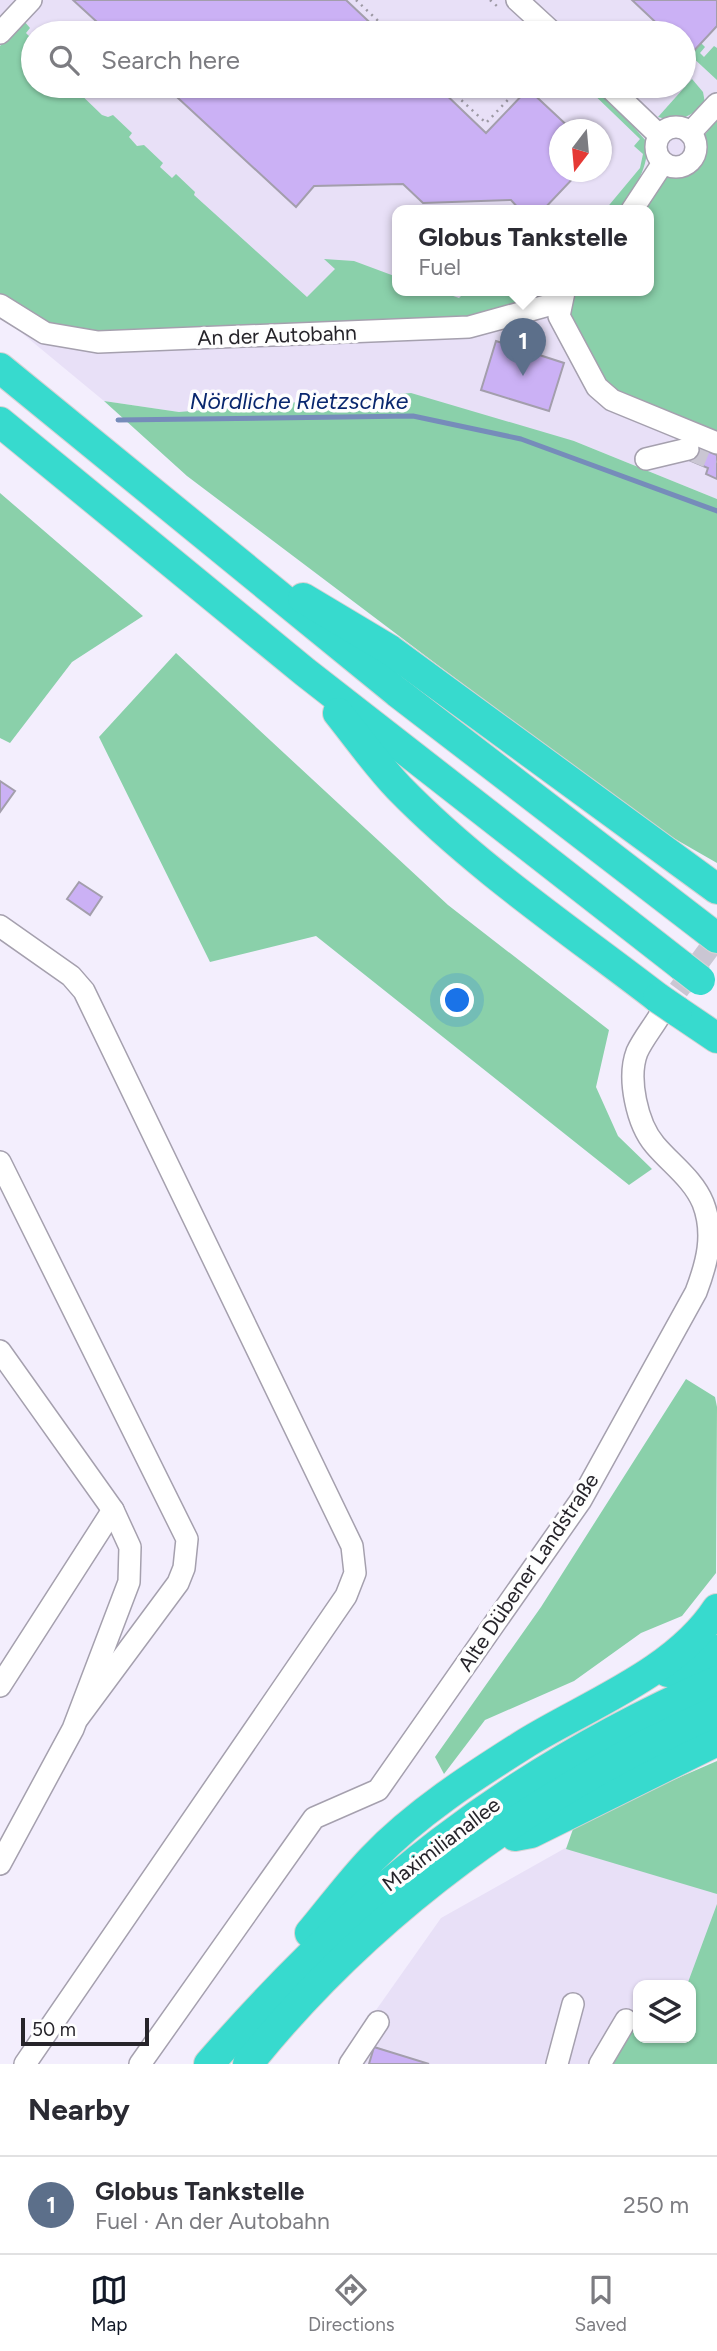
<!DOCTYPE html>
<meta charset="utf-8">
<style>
:root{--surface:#fff;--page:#f7f7f7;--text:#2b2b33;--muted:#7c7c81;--line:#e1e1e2;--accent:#111827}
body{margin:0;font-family:Figtree,sans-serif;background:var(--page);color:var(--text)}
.controls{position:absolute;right:21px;bottom:21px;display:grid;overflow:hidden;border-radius:14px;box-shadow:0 2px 5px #0004}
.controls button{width:63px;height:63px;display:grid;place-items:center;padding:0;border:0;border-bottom:2px solid var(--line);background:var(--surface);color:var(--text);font:35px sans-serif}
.compass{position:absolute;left:549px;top:119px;width:63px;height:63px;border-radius:50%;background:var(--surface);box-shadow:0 2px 5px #0004;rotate:196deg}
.scale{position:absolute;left:21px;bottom:18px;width:128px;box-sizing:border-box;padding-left:7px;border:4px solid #26242a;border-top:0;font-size:19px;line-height:24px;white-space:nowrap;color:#26242a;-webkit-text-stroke:5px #fefefe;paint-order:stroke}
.you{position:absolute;left:458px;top:1001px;width:24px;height:24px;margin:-18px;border:5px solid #fff;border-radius:50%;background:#1a73e8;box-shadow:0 0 0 10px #1a73e833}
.badge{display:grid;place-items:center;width:46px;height:46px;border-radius:50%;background:var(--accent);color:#fff;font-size:23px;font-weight:700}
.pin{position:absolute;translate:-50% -58px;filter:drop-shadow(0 2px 4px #0008)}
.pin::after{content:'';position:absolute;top:37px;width:24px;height:21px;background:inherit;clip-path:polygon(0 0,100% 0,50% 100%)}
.popup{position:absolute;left:392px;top:205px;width:262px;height:91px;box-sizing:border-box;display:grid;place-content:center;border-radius:14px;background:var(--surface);filter:drop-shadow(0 2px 5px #0005);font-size:23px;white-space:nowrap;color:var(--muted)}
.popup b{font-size:26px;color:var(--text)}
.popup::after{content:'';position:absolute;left:50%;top:100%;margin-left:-14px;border:14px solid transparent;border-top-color:var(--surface)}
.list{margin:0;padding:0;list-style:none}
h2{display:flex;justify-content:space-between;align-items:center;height:91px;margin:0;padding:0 28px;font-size:30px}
h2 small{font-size:23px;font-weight:400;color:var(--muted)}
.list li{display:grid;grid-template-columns:46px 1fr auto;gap:21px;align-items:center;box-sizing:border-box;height:98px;padding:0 28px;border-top:2px solid var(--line)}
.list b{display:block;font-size:26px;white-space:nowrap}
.list p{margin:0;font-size:23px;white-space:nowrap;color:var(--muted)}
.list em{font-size:23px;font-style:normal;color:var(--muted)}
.icon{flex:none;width:38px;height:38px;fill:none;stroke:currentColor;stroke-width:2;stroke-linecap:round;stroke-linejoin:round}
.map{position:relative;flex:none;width:717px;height:2064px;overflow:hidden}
.search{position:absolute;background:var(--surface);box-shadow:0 2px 5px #0004;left:21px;right:21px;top:21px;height:77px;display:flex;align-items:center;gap:18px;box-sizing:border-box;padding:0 24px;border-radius:38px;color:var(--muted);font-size:26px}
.sheet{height:189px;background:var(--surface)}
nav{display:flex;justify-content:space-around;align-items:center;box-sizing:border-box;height:98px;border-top:2px solid var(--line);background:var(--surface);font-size:19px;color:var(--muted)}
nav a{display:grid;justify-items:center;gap:4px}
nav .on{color:var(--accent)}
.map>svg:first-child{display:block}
</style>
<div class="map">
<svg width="717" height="2064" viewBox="0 0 717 2064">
<rect width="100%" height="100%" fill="#f3eefd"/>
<g fill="#e8e0f7" fill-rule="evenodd">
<path d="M 0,0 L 717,0 L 717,499 L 574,441 L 179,412 L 104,401 L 0,315 ZM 33,33 L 684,33 L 684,86 L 33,86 ZM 560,130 L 602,130 L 602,172 L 560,172 ZM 397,210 L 649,210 L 649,290 L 397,290 Z"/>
<path d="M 601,1828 L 717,1861 L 717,2064 L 338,2064 L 441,1918 ZM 638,1985 L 691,1985 L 691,2038 L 638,2038 Z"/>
</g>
<g fill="#8ad0aa">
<polygon points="24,21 30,28 26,33 33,40 33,86 72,86 102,115 108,117 113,115 132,133 129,137 137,146 144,145 163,163 160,167 172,178 176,174 195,192 194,195 307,297 335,269 324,259 354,261 397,277 397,290 436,290 459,298 467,290 507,290 521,297 531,290 544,290 524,302 480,317 97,334 48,325 0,296 0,46"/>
<polygon points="701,43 705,47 700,53 704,57 714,46 717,48 717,80 690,55"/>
<path d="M 692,79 L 703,92 L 705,103 C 690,117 679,123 658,117 Z"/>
<path d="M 585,86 L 598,86 L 646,141 C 651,166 633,190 620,210 L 605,210 L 640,168 L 643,154 L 634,146 L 640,139 Z"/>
<polygon points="717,119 717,435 626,399 597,373 570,321 570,299 575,290 649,290 649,210 643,210 667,177 692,167 699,157 704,136"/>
<polygon points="411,393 574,441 717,499 717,863 649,824 423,654 187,476 104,401 179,412"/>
<polygon points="0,493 143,616 72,662 10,743 0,738"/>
<polygon points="176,653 448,905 609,1030 596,1087 618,1136 652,1169 629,1185 316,936 210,962 99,737"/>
<polygon points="686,1379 715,1397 717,1407 716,1573 682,1616 641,1633 574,1681 485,1720 444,1774 435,1757 541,1607"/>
<polygon points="717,1761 717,1894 566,1849 573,1829 618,1804"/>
<polygon points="717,1904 717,2064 607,2064 634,2022 638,2023 638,2038 691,2038 691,1985 687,1985"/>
</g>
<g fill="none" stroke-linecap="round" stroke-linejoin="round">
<polyline stroke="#768cba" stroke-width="5" points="118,420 413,416 521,439 717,511"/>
</g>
<g fill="#cbb1f5" stroke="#a39eac" stroke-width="2">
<polygon points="73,0 346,0 381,33 109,33"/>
<polygon points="632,0 717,0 717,26 690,55 684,49 684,33 667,33"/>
<polygon points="165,86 437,86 486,133 528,89 572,130 560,130 560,172 579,172 543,210 520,210 511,200 423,203 403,184 314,186 296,207"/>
<polygon points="496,341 564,363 549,411 481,390"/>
<polygon points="690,444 717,455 717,479 706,474 708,468 684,458"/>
<polygon points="0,781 15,791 0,812"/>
<polygon points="79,882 102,897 90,915 67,899"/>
<polygon points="374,2047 429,2064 369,2064"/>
</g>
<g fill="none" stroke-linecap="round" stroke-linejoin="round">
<g stroke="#cac6d3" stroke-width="21" stroke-dasharray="21 10" stroke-linecap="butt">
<polyline points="688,449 717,461"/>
<polyline points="660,1015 717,938"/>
</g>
<defs>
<g id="minor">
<polyline points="517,0 553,33"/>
<polyline points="0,33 31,0"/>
<polyline points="608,86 659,135"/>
<circle cx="676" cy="147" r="20"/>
<polyline points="690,133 717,104"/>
<polyline points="632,210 663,163"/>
<polyline points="564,292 559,316 597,387 612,400 717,443"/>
<polyline points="0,305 45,333 98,342 469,327 560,302"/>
<polyline points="646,459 688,449"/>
<polyline points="0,926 71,976 84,991 352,1546 355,1573 346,1596 25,2064"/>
<polyline points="0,1162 187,1539 184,1568 178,1583 78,1718"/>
<polyline points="0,1351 113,1510 130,1547 129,1582 73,1729 0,1864"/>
<polyline points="0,1686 113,1510"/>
<path d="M 140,2064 L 314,1818 L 378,1790 L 581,1500 L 696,1292 C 707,1263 715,1234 703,1203 C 693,1179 671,1164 655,1145 C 637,1124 627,1078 637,1052 C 643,1039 653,1027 660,1015"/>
<polyline points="350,2064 378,2022"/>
<polyline points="557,2064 573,2004"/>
<polyline points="600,2064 626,2020"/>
</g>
<g id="highway">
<polyline points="0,368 397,692 717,938"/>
<polyline points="0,422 305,672 682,966"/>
<polyline points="303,598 390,650 717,889"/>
<path d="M 338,713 C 358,738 377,765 399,788 C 476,867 571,931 658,998"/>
<polyline points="677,1011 717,1038"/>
<polyline points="668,1672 717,1650"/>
<polyline points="515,1836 531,1833 717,1741"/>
<path d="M 310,1933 C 331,1908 350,1882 372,1859 C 416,1813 472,1777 526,1743 C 588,1705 676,1672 717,1609"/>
<path d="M 209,2064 C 359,1892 506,1773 717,1681"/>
<path d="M 248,2064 C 371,1910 538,1790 717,1711"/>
</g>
</defs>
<use href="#minor" stroke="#a5a0ae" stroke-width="24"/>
<use href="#highway" stroke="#d4d3d4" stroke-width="32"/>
<g stroke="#9c98a3" stroke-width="2.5" stroke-dasharray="2 5" stroke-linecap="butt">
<polyline points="356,0 391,33"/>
<polyline points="490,0 498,7"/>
<polyline points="446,86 486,123 521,86"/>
</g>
<use href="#minor" stroke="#fff" stroke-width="21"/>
<use href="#highway" stroke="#37dace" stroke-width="30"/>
<defs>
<g id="highway-bridge">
<polyline points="682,966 700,980"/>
<polyline points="658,998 677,1011"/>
</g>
</defs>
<use href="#highway-bridge" stroke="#d4d3d4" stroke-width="32" stroke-linecap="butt"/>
<use href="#highway-bridge" stroke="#37dace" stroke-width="30"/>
</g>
<g text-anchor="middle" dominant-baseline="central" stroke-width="7" stroke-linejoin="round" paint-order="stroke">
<g font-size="21" fill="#26242a" stroke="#fefefe">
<text transform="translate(277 335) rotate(-2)">An der Autobahn</text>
<text transform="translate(528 1572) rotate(-56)">Alte Dübener Landstraße</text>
<text transform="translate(441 1844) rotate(-37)">Maximilianallee</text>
</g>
<g font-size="23" font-style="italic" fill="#09276e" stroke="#fefefe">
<text x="299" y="401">Nördliche Rietzschke</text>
</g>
</g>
</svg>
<div class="controls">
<button><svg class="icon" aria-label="layers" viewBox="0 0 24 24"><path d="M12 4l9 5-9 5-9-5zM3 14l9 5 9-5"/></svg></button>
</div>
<svg class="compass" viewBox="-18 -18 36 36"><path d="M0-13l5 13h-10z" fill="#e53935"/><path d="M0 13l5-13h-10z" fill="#7c7c81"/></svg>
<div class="scale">50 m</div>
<div class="you"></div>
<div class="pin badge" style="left:523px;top:376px;background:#5c6f8a">1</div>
<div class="popup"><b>Globus Tankstelle</b>Fuel</div>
<div class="search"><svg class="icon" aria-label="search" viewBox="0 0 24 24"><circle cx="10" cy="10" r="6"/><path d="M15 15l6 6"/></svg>Search here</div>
</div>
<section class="sheet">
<h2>Nearby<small></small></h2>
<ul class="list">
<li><span class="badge" style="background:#5c6f8a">1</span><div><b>Globus Tankstelle</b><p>Fuel · An der Autobahn</p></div><em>250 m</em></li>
</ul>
</section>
<nav>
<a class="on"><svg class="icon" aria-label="map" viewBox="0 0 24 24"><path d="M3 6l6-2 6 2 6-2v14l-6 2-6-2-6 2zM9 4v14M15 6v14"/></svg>Map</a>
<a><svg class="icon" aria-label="directions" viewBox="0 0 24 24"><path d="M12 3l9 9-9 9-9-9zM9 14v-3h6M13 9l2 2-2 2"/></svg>Directions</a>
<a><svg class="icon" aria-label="saved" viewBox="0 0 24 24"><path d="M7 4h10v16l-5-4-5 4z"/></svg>Saved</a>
</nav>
